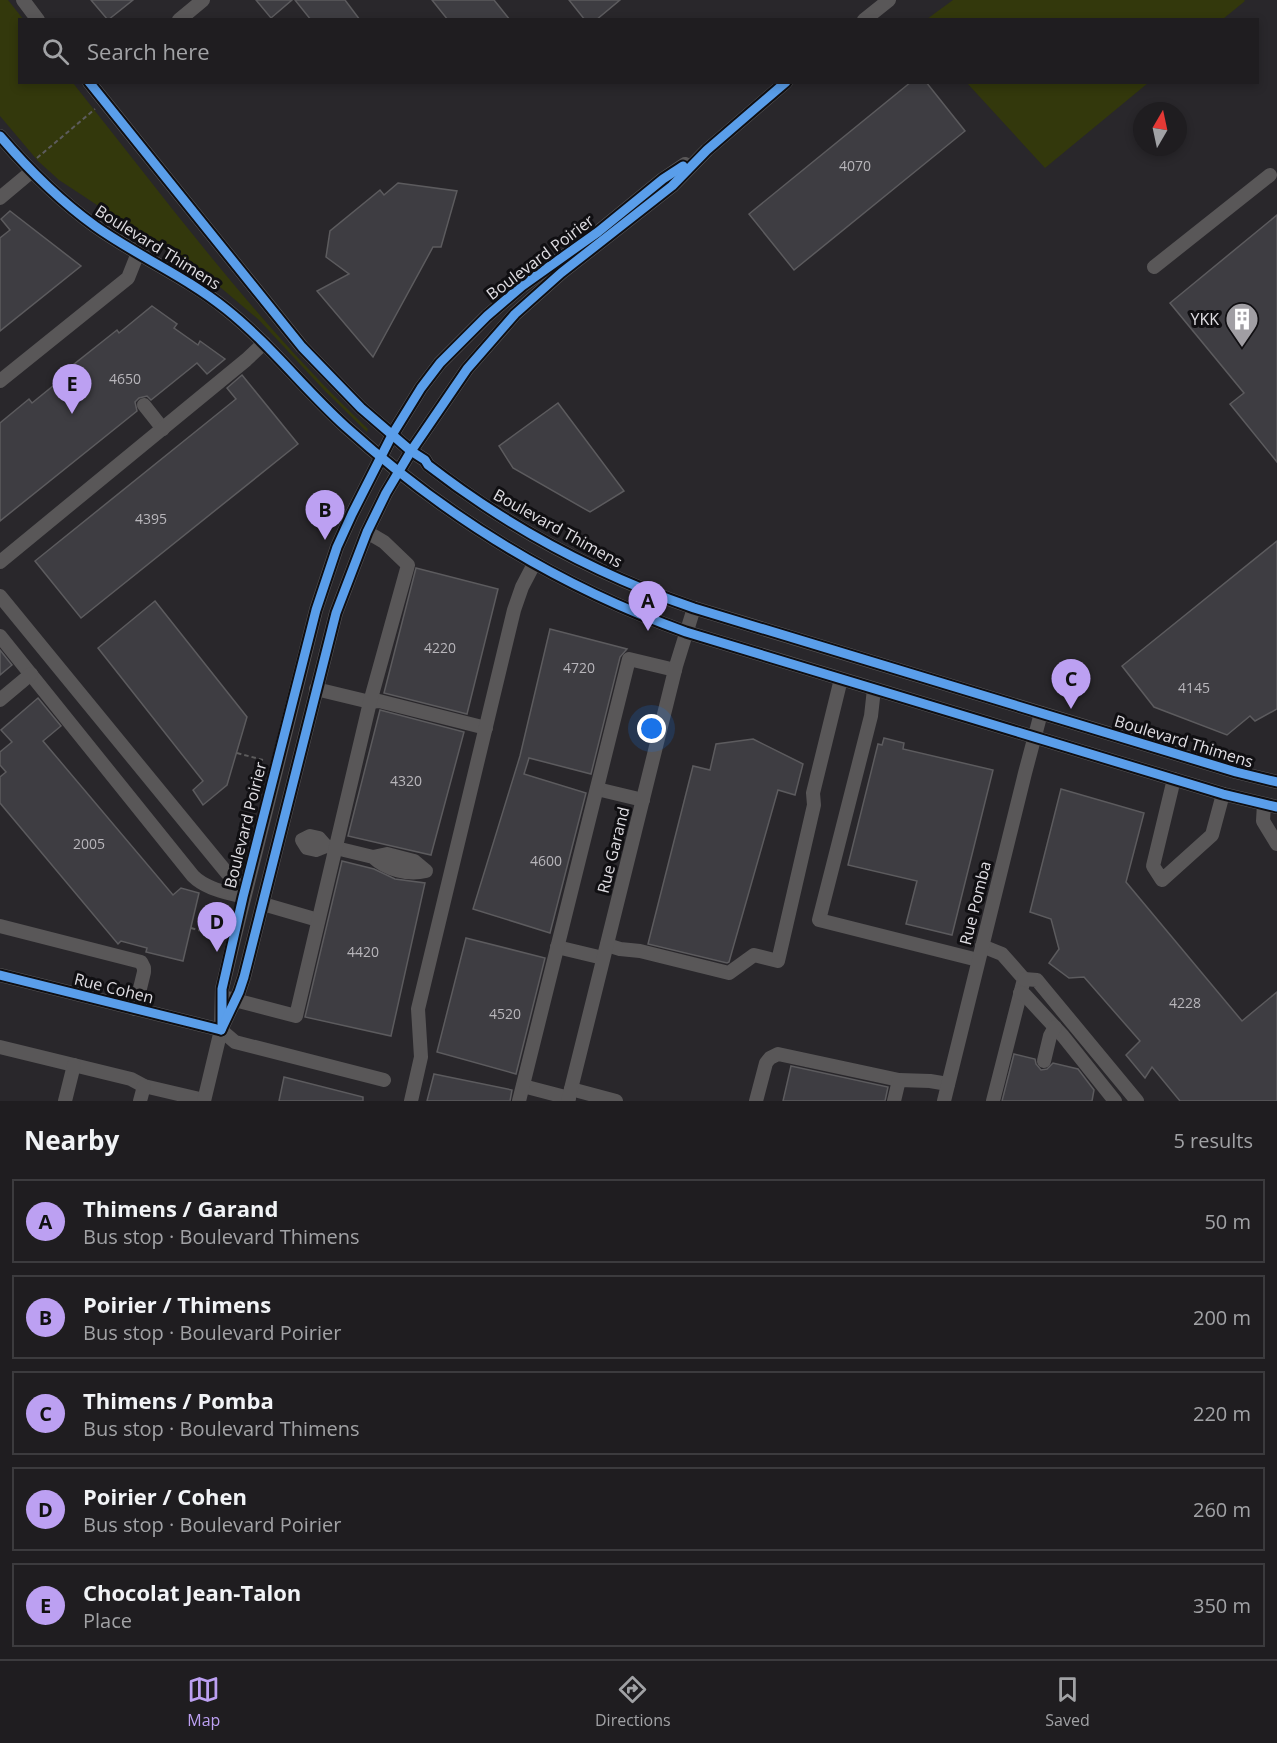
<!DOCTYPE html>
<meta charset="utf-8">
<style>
:root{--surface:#1f1d20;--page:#2c2a2d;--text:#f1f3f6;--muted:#a1a2a5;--line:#3c3b3e;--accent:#bca0f2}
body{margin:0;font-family:"Open Sans",sans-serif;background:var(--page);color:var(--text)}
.compass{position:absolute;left:1133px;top:102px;width:54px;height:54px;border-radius:50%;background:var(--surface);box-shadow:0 3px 9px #0003;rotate:9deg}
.you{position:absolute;left:652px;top:729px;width:21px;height:21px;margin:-15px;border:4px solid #fff;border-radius:50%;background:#1a73e8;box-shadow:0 0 0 9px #1a73e833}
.badge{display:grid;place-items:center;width:39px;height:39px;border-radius:50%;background:var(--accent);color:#111;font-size:20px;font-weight:700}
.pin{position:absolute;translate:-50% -50px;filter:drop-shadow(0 2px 3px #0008)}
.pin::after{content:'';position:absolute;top:32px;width:21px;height:18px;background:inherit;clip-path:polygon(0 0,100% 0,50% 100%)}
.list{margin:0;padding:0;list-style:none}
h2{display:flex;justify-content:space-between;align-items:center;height:78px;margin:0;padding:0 24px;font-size:26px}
h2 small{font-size:20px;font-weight:400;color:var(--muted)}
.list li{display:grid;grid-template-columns:39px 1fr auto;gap:18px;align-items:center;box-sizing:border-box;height:84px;margin:0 12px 12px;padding:0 12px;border:2px solid var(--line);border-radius:0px}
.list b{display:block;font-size:22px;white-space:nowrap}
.list p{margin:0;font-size:20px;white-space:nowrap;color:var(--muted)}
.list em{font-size:20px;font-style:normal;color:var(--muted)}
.icon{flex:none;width:33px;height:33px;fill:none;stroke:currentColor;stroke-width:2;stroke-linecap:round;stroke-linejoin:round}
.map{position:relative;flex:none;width:1277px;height:1101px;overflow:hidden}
.search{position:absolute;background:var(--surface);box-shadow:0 3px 9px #0003;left:18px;right:18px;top:18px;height:66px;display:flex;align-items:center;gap:15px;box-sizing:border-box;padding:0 21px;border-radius:0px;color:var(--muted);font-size:22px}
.sheet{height:558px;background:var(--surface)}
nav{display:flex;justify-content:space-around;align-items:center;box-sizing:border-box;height:84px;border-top:2px solid var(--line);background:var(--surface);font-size:16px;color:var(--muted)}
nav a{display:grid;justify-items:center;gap:3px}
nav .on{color:var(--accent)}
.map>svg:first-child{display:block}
</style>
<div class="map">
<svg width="1277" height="1101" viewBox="0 0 1277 1101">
<rect width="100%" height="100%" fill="#29272b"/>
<g fill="#33380c">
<path d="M 0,0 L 8,0 L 23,19 L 20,20 L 20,82 L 73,83 C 167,201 258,325 368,429 L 367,432 L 325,391 L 259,320 L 214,282 L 59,180 L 38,161 L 0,116 Z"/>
<polygon points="953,0 1244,0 1245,1 1223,19 927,19"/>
<polygon points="967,83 1148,83 1045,168"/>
</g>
<g fill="#3e3d42" stroke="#5c5b5e" stroke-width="1.5">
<polygon points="91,0 133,0 108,20"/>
<polygon points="256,0 292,0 271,18"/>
<polygon points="295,0 345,0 360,20 311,20"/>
<polygon points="432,0 494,0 510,20 448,20"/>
<polygon points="569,0 620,0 596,20 585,20"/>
<polygon points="911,82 926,82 965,131 794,270 749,214"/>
<polygon points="398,183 457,191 441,247 433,247 373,357 317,291 349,274 326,257 330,231 380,190 384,195"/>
<polygon points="10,211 81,266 0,331 0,238 10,230 1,219"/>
<polygon points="1277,215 1277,462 1230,404 1244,393 1170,303"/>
<polygon points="152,306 177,324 174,328 198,345 200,341 225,359 207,374 197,363 151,400 147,396 139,398 135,402 137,411 0,521 0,423 29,399 32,403 75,368 73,365 117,330 119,333"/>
<polygon points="242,375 298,444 81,618 35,561 236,399 227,388"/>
<polygon points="558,403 624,491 590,512 513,468 499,446"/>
<polygon points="1277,541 1277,709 1255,721 1250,716 1227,735 1154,707 1122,666"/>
<polygon points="416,568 498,589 467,714 384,693"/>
<polygon points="155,601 247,717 227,785 203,805 193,790 203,781 98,648"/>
<polygon points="550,629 627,649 620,657 591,774 529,758 524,774 586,793 550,933 473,909 520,756"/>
<polygon points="0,650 12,665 0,675"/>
<polygon points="38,698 61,726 43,741 173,895 181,888 199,893 183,961 146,952 147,948 121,941 118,944 0,803 0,777 6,772 0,765 0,752 12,742 1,730"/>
<polygon points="380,710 464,732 431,855 348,836"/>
<polygon points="884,738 904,743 903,749 993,770 952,935 906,924 917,881 848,865 878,744 882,745"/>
<polygon points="753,739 803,764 795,795 778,790 729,962 727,963 648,944 693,766 710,770 716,744"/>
<polygon points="1061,789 1144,813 1126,882 1242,1021 1277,992 1277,1101 1180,1101 1152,1067 1145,1078 1126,1055 1140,1041 1084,977 1069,978 1049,963 1059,949 1051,919 1030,912"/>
<polygon points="342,861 374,869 395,879 425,883 391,1036 305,1017"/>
<polygon points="466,938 545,958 516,1074 437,1052"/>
<polygon points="1014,1054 1035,1059 1036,1064 1041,1070 1047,1069 1053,1063 1078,1069 1094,1090 1092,1101 1002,1101"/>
<polygon points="791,1066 888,1087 885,1101 783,1101"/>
<polygon points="434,1074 512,1090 510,1101 427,1101"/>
<polygon points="284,1077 363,1097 363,1101 279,1101"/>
</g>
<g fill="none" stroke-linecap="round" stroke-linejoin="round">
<g stroke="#5d5c5d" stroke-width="2" stroke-dasharray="4.5 3" stroke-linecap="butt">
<polyline points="37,158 95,109"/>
<polyline points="237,753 263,760"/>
<polyline points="191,928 219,936"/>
</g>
<g stroke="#595758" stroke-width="14">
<polyline points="23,0 38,20"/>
<polyline points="179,20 203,0"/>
<polyline points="864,20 889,0"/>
<path d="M 89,82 L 302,347 L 361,408 L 411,451 L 425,460 L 428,465 C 508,527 598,575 694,608 L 1236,772 L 1277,782"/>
<path d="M 0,136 C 29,170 59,200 95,226 C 137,256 185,276 226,309 C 270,344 304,389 346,427 C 447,518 557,586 686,632 L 1223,794 L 1277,807"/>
<polyline points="0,198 31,172"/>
<polyline points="1154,267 1270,175"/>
<polyline points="0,381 128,278 138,253"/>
<polyline points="144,405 163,429"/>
<polyline points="0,562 246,360 264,343"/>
<polyline points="0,596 227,873 235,878 247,881"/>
<path d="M 0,636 L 193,876 C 206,889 226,892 243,897"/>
<polyline points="316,689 370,702 379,701 486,728"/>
<polyline points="874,689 871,716 819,920 978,960"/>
<polyline points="0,700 31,674"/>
<polyline points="1174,779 1153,866 1162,880 1212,835 1223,794"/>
<polyline points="597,789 643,800"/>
<polyline points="1264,804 1263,821 1277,844"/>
<path d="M 326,846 L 316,850 L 307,848 L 302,840 L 310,836 L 319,838 L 326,846 L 336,848 L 373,857 L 387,854 L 414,861 L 426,871 C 408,875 387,870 373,857"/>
<polyline points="263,904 318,920"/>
<polyline points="0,926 141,962 144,968 144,972 135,1009"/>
<polyline points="607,945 620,949 640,951 729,973 754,955 778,961 814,805 813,793 841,679"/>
<polyline points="982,946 1002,954 1024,979 993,1101"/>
<polyline points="557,947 603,958"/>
<polyline points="0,975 221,1030 235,1042 384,1080"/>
<polyline points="1024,979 1037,980 1041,985 1137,1101"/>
<polyline points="1020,993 1025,995 1063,1036 1115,1101"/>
<polyline points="227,998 296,1016 370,702 408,565 384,542 367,532"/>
<polyline points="221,1030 239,992 244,977 336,613 367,532 386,493 411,451 467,369 515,314 561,273 672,186 707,150 786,82"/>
<polyline points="0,1047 131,1079 144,1086 204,1100"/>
<polyline points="1044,1061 1050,1036 1055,1027"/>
<polyline points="523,1086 569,1098"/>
<polyline points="571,1089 616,1101"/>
<polyline points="65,1101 74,1065"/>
<polyline points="140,1101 144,1086"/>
<polyline points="204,1101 221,1030 222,989 234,939 316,610 337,547 352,514 392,435 421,388 440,363 487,316 522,286 598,232 663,179 685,164"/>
<polyline points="411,1101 421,1057 418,1009 514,610 522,587 534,564"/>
<polyline points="519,1101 629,659 675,670"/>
<polyline points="568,1101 676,666 694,608"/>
<polyline points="756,1101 766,1063 770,1058 778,1054 899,1080"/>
<polyline points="894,1101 899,1080 930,1081 948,1084"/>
<polyline points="944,1101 1025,773 1041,713"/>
</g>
<defs>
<g id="cycleway">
<path d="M 89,82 L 302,347 L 361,408 L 411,451 L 425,460 L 428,465 C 508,527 598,575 694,608 L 1236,772 L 1277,782"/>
<path d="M 0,136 C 29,170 59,200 95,226 C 137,256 185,276 226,309 C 270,344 304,389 346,427 C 447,518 557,586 686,632 L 1223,794 L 1277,807"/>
<polyline points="0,975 221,1030"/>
<polyline points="222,1024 222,989 243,897 316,610 337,547 352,514 392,435 421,388 440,363 487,316 522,286 598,232 663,179 683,166"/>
<polyline points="221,1030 239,992 244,977 336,613 367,532 386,493 411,451 467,369 515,314 561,273 672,186 707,150 786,82"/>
</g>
</defs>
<use href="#cycleway" stroke="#100f12" stroke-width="13"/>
<use href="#cycleway" stroke="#5a9eea" stroke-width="9"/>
</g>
<defs>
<symbol id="building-pin" viewBox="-11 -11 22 30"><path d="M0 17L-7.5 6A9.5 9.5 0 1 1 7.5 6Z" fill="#a09ea3" stroke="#100f12"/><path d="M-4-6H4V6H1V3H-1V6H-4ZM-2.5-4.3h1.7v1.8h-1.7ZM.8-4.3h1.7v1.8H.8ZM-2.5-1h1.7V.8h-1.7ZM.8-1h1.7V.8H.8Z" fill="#fff"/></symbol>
</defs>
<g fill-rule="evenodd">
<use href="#building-pin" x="1223" y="300" width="38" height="52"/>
</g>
<g text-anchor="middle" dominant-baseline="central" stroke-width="6" stroke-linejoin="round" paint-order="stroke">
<g font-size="14" fill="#b8b6bb">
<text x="855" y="165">4070</text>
<text x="125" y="378">4650</text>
<text x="151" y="518">4395</text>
<text x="440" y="647">4220</text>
<text x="579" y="667">4720</text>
<text x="1194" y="687">4145</text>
<text x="406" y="780">4320</text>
<text x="89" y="843">2005</text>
<text x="546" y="860">4600</text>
<text x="363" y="951">4420</text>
<text x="1185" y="1002">4228</text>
<text x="505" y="1013">4520</text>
</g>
<g font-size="16" fill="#e0dee3" stroke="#100f12">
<text transform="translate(158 247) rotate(32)">Boulevard Thimens</text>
<text transform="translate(540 257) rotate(-37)">Boulevard Poirier</text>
<text transform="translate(558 528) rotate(29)">Boulevard Thimens</text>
<text transform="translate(1184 741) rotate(17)">Boulevard Thimens</text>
<text transform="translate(245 825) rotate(-76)">Boulevard Poirier</text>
<text transform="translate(613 850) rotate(-76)">Rue Garand</text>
<text transform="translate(975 903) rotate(-76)">Rue Pomba</text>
<text transform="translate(114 988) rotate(14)">Rue Cohen</text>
</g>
<g font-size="16" fill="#e0dee3" stroke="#100f12" text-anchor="end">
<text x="1219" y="319">YKK</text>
</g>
</g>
</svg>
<svg class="compass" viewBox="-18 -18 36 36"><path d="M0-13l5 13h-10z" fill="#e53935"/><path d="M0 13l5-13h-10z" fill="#a1a2a5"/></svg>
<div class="you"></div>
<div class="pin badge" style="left:648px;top:631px">A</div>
<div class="pin badge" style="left:325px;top:540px">B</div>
<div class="pin badge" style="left:1071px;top:709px">C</div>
<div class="pin badge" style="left:217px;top:952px">D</div>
<div class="pin badge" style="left:72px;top:414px">E</div>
<div class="search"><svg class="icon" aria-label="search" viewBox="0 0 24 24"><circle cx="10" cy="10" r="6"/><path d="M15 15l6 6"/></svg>Search here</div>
</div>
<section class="sheet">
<h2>Nearby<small>5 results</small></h2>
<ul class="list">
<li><span class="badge">A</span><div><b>Thimens / Garand</b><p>Bus stop · Boulevard Thimens</p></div><em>50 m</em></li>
<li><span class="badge">B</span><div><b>Poirier / Thimens</b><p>Bus stop · Boulevard Poirier</p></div><em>200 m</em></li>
<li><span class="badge">C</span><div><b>Thimens / Pomba</b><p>Bus stop · Boulevard Thimens</p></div><em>220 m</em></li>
<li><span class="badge">D</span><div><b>Poirier / Cohen</b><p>Bus stop · Boulevard Poirier</p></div><em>260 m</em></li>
<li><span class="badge">E</span><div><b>Chocolat Jean-Talon</b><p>Place</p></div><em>350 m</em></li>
</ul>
</section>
<nav>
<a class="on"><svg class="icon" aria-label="map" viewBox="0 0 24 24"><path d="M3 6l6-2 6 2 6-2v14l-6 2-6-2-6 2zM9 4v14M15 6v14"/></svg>Map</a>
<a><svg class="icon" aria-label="directions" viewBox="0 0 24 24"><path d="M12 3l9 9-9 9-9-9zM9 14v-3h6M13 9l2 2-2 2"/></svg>Directions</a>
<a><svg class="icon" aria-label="saved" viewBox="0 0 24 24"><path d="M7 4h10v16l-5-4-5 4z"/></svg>Saved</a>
</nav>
